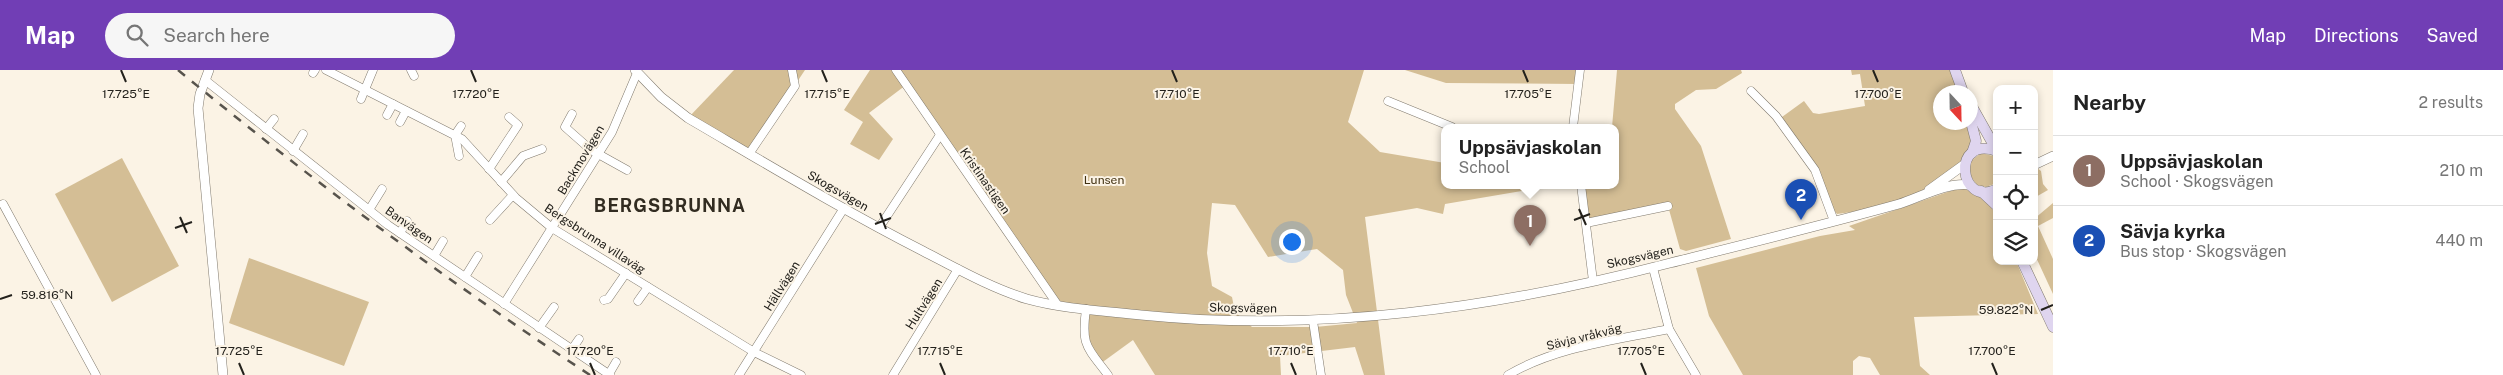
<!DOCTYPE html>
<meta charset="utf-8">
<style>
:root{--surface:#fff;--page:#f6f6f6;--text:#222;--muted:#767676;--line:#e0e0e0;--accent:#713eb5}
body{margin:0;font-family:"Public Sans",sans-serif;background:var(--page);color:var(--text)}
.controls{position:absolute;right:15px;top:15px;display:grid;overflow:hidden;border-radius:10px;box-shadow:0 2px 8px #0003}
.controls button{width:45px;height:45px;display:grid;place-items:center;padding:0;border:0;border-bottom:1px solid var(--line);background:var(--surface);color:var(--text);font:25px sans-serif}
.compass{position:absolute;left:1933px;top:15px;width:45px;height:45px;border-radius:50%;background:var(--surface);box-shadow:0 2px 8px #0003;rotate:158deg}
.you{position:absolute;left:1291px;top:171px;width:18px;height:18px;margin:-12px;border:4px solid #fff;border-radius:50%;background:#1a73e8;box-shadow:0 0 0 8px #1a73e833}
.badge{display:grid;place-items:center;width:32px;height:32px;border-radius:50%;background:var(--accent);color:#fff;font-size:16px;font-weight:700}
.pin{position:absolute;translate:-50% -41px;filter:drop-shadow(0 1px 2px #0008)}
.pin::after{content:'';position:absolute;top:26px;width:18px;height:15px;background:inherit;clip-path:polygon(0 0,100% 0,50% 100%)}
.popup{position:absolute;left:1441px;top:54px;width:178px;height:65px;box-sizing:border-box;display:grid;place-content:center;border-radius:10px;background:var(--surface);filter:drop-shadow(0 1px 4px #0005);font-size:16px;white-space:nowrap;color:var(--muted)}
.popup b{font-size:19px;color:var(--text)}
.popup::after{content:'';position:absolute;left:50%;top:100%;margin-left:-10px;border:10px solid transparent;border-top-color:var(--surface)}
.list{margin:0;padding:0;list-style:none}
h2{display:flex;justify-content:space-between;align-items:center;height:65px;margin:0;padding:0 20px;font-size:21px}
h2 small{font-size:16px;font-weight:400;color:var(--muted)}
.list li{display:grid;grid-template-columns:32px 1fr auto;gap:15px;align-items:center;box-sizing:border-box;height:70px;padding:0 20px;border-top:1px solid var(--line)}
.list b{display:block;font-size:19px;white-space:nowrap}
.list p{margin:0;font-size:16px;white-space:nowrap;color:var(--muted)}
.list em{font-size:16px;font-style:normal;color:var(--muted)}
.icon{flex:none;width:28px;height:28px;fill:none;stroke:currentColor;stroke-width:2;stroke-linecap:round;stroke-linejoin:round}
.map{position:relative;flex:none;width:2053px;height:305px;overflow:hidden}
header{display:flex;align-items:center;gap:30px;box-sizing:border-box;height:70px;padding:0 25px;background:var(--accent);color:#fff}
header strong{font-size:24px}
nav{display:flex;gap:28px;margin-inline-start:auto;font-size:18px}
.search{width:350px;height:45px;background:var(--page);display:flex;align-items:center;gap:12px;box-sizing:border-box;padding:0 18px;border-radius:28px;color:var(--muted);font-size:19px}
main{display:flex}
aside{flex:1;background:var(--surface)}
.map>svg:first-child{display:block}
</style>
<header>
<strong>Map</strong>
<div class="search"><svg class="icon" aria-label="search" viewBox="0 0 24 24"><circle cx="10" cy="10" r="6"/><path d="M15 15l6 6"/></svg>Search here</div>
<nav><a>Map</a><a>Directions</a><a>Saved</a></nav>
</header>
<main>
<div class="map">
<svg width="2053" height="305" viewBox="0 0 2053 305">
<rect width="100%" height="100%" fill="#fbf3e5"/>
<g fill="#d4be95" fill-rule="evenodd">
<polygon points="734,0 805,0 749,84 688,48"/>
<path d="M 870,0 L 1364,0 L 1348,52 L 1380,82 L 1445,93 L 1445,115 L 1557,115 L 1445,134 L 1443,144 L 1417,138 L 1365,147 L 1385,305 L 1364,305 L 1355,277 L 1280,286 L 1281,305 L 1155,305 L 1133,270 L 1100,294 L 1086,274 L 1086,239 L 1057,234 L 906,15 L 869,43 L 893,69 L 879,90 L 850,74 L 863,52 L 844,40 ZM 1212,133 L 1235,135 L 1268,187 L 1317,179 L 1343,200 L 1346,225 L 1357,253 L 1315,257 L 1252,257 L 1235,242 L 1232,227 L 1212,216 L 1207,183 Z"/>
<polygon points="1405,0 1580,0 1578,14 1446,13"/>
<polygon points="1617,0 1741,0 1742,3 1716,19 1696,20 1675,34 1675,39 1701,76 1731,169 1686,181 1680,179 1668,136 1586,153 1581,115 1615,115 1615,57 1612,57"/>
<path d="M 1851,0 L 1951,0 L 1958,22 L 1940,22 L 1940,52 L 1969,53 L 1974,66 C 1971,73 1969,81 1965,87 C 1941,122 1876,140 1837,144 C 1827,134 1827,119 1821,107 C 1810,85 1791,70 1782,47 L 1804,31 L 1813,43 L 1819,44 L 1865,36 L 1860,4 L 1852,5 Z"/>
<polygon points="1981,83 1997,87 1997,113 1986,117 1977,115 1969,104 1971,91"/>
<polygon points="122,88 179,196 112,232 55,124"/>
<polygon points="2037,98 2041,101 2043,114 2048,120 2034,128 2034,100"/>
<path d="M 1962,117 C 2005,139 1997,147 1997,191 L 2016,191 L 2038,244 L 1914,247 L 1920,296 L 1930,305 L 1880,305 L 1870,288 L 1859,286 L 1853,291 L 1853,305 L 1743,305 L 1709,246 L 1696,198 L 1820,166 L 1855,160 L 1849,156 Z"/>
<polygon points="2053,133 2053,148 2038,156 2053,189 2053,224 2034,183 2034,149"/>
<polygon points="249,188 369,232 344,296 229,253"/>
</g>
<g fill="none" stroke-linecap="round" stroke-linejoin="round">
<defs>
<g id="minor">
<polyline points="326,0 462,69 516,128 552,158 754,282 801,305"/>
<polyline points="411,0 414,6"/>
<polyline points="896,0 1057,234"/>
<polyline points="313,3 315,0"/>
<polyline points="205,10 388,155 610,305"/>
<polyline points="1751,21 1776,46 1815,100 1834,151"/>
<polyline points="361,29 373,0"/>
<polyline points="1388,31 1452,57"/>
<polyline points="572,44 565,57 591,80 627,100"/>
<polyline points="387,45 393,34"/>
<polyline points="400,52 406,41"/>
<polyline points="1573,57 1580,0"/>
<polyline points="266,59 274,49"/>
<polyline points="293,81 303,64"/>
<polyline points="749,84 795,16 792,0"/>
<polyline points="459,86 455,65 461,56"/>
<polyline points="489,99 518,55 509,47"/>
<polyline points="501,112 523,86 542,79"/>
<polyline points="1581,115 1593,211"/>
<polyline points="3,134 96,305"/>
<polyline points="369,140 382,119"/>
<polyline points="490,150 513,125"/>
<polyline points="1586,153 1668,136"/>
<polyline points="879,158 940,65"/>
<polyline points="400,163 407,151"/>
<polyline points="434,186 443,171"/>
<polyline points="1653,198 1669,259 1696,305"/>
<polyline points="465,207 478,186"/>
<polyline points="604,230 608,229 626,203"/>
<polyline points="638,231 648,217"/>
<polyline points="504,234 612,62 637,3"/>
<path d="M 1086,239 C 1081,276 1087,277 1108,305"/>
<polyline points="1313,251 1321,305"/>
<polyline points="539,258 554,237"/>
<polyline points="572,279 579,269"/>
<polyline points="609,304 616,292"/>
<polyline points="739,305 844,138"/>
<polyline points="893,305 958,199"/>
<path d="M 1508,305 C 1555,277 1616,270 1669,259"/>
</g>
<g id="tertiary">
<polyline points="209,0 200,24 198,38 223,305"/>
<path d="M 635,0 L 661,27 L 688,48 C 765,93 843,140 923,181 C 956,198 991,218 1027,229 C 1063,239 1104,241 1141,245 C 1319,263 1497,238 1670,193 C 1746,174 1823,155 1899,134 C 1921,127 1946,112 1970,115"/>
<polyline points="2034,95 2053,86"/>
<polyline points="1929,120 1965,94"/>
</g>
<g id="secondary">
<polyline points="1955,0 1963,22"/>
<polyline points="1970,33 1997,81"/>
<polyline points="1970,48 1976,71 1972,83"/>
<path d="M 1997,81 C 1950,64 1959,139 1997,119"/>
<polyline points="1981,121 1997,136"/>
<polyline points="2022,191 2053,257"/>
</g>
</defs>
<use href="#minor" stroke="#817a6e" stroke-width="9"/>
<use href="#tertiary" stroke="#817a6e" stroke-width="10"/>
<use href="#secondary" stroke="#817a6e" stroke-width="11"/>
<use href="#minor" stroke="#fff" stroke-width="8"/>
<use href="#tertiary" stroke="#fff" stroke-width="9"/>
<use href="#secondary" stroke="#dfd5ef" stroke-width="10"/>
<path stroke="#57534c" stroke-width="2.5" stroke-dasharray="9 9" stroke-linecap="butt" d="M 178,0 C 310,109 447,211 590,305"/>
</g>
<path fill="none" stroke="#23211c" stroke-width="2" d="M 121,0 L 126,12M 471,0 L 476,12M 822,0 L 827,12M 1172,0 L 1177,12M 1523,0 L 1528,12M 1873,0 L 1878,12M 1579,139 L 1586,155M 880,143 L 886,159M 180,147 L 187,163M 1574,150 L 1590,144M 875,154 L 891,148M 175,158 L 192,152M 0,229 L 12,225M 2041,240 L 2053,235M 239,293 L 244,305M 590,293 L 595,305M 940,293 L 945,305M 1291,293 L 1296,305M 1641,293 L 1646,305M 1992,293 L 1997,305"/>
<g text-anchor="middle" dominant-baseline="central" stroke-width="4" stroke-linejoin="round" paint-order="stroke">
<g font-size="12" fill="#23211c" stroke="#fbf3e5">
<text transform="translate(581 90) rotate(-59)">Backmovägen</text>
<text transform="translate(985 111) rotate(55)">Kristinastigen</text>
<text transform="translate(838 121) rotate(30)">Skogsvägen</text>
<text transform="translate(409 155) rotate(35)">Banvägen</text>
<text transform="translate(595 169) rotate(33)">Bergsbrunna villaväg</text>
<text transform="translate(1640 187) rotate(-13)">Skogsvägen</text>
<text transform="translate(782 216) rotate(-58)">Hällvägen</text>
<text transform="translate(924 234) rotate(-58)">Hultvägen</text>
<text transform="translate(1243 238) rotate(1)">Skogsvägen</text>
<text transform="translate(1584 267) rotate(-14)">Sävja vråkväg</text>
</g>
<g font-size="12" fill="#413111" stroke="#fbf3e5">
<text x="1104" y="110">Lunsen</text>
</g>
<g font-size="18" font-weight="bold" letter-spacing="1" fill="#322c21" stroke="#fbf3e5">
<text x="670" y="135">BERGSBRUNNA</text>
</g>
</g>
<g font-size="12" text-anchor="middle" fill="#23211c" stroke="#fbf3e5" stroke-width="4" stroke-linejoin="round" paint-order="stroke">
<text x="1177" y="28">17.710°E</text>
<text x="1528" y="28">17.705°E</text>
<text x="126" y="28">17.725°E</text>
<text x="476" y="28">17.720°E</text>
<text x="827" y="28">17.715°E</text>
<text x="1878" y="28">17.700°E</text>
<text x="47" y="229">59.816°N</text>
<text x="2006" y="244">59.822°N</text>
<text x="239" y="285">17.725°E</text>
<text x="590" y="285">17.720°E</text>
<text x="940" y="285">17.715°E</text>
<text x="1291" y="285">17.710°E</text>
<text x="1641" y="285">17.705°E</text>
<text x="1992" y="285">17.700°E</text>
</g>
</svg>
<div class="controls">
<button>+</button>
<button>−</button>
<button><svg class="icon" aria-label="locate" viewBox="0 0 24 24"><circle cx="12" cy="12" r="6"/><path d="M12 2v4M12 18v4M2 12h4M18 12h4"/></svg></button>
<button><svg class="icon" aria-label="layers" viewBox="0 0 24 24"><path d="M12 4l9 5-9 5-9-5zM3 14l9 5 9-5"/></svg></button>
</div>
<svg class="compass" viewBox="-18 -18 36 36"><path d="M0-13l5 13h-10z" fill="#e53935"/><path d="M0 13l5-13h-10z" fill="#767676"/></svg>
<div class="you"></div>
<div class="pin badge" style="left:1530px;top:176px;background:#8d6e63">1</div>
<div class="popup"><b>Uppsävjaskolan</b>School</div>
<div class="pin badge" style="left:1801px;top:150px;background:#1a4fb4">2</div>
</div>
<aside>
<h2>Nearby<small>2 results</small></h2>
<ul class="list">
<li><span class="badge" style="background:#8d6e63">1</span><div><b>Uppsävjaskolan</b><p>School · Skogsvägen</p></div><em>210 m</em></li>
<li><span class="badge" style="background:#1a4fb4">2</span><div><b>Sävja kyrka</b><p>Bus stop · Skogsvägen</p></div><em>440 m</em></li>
</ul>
</aside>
</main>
